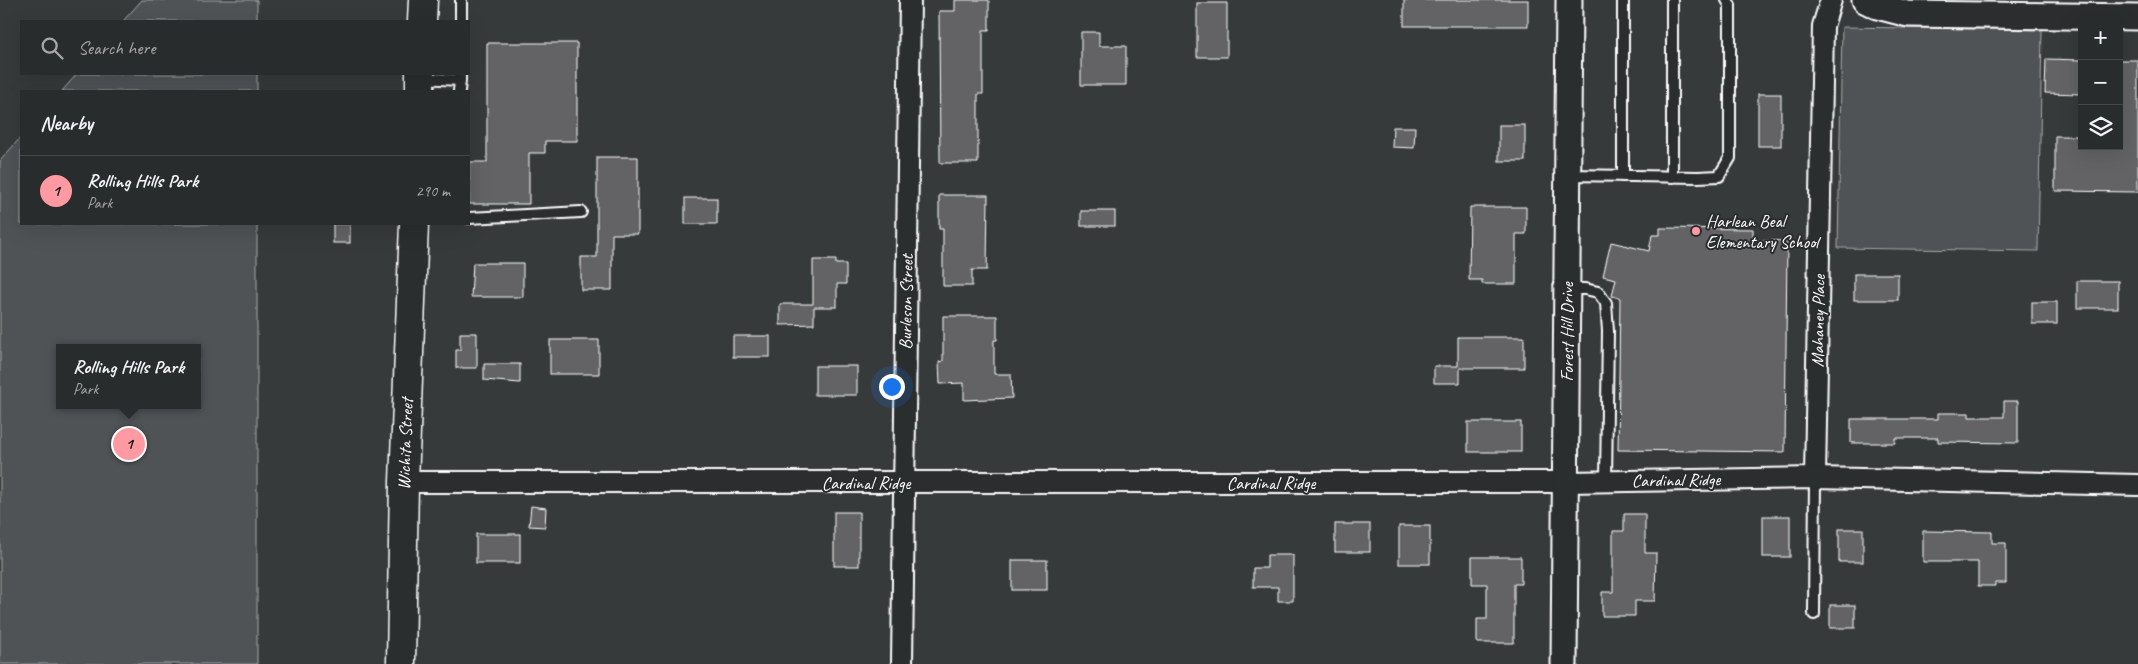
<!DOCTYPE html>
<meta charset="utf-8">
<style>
:root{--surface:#292c2c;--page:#313434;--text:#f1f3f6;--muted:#a5a7a9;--line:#454848;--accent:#ff9aa2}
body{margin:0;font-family:Caveat,sans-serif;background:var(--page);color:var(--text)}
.controls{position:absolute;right:15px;top:15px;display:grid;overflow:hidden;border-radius:0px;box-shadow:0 5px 20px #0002}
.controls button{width:45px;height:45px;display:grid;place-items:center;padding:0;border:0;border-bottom:1px solid var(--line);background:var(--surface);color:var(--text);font:25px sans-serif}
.you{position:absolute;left:891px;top:386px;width:18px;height:18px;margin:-12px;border:4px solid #fff;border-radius:50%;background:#1a73e8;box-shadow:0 0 0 8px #1a73e833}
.badge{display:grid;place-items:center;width:32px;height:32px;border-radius:50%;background:var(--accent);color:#111;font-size:16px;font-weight:700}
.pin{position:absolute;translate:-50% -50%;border:2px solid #fff;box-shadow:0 1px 5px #0006}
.popup{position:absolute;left:56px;top:344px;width:145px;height:65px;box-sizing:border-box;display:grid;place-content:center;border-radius:0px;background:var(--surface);filter:drop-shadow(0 1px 4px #0005);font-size:16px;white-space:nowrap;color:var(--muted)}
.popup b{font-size:19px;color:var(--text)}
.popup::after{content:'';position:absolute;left:50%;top:100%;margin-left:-10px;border:10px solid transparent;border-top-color:var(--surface)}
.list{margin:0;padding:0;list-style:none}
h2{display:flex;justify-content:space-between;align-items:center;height:65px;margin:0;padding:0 20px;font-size:21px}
h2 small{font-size:16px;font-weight:400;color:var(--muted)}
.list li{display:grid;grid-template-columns:32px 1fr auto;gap:15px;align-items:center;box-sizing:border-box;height:70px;padding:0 20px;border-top:1px solid var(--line)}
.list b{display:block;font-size:19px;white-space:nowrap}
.list p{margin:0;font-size:16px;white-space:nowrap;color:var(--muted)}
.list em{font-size:16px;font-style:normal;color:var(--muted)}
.icon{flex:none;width:28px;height:28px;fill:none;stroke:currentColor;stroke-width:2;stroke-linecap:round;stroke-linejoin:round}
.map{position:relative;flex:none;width:2138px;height:664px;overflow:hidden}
.search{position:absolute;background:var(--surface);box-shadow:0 5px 20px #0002;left:20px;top:20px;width:450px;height:55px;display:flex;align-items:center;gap:12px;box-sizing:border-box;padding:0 18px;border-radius:0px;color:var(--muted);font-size:19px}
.panel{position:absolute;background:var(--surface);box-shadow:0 5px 20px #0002;left:20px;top:90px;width:450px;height:135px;border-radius:0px}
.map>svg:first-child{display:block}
</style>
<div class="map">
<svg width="2138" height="664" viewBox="0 0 2138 664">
<rect width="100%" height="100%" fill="#373a3b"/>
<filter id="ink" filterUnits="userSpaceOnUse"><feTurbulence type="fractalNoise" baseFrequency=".02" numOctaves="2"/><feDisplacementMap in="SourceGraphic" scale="10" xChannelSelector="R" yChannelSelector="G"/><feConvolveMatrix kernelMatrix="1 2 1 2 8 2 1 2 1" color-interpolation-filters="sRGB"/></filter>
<g filter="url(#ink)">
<g fill="#505354" stroke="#a8a9aa" fill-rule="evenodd">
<polygon points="142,0 257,0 257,21 123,21"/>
<polygon points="1842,27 2042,30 2038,251 1838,248"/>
<polygon points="77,74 257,74 257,91 62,91"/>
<path d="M 21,137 L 21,224 L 257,224 L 257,664 L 0,664 L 0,161 ZM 60,348 L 198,348 L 198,405 L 60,405 Z"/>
</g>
<g fill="#636465" stroke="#fff">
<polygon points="955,0 989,0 989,30 983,30 983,94 978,94 978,163 940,163 939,11 955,11"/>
<rect x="1404" y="0" width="124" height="26"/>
<rect x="1197" y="3" width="30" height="54"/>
<polygon points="1081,32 1099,32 1099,46 1126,46 1126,85 1081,85"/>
<polygon points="487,43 577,43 577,141 545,141 545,153 529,153 529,204 469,204 469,162 487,162"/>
<polygon points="2046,59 2082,60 2082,94 2045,93"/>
<polygon points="2119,60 2138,60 2138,192 2055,191 2055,136 2082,136 2082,146 2119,146"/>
<rect x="1758" y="94" width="23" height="52"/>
<rect x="1499" y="125" width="26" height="36"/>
<polygon points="1393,127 1415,127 1414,148 1392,147"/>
<polygon points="597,157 638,157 638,234 612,234 612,290 581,290 581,257 597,257"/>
<polygon points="939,195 988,195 987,270 972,270 972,286 943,286 943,229 939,229"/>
<rect x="685" y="198" width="32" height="26"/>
<polygon points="1470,207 1526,207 1526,234 1516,234 1516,284 1482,284 1482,280 1469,280"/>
<rect x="1081" y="211" width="34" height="15"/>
<rect x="333" y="224" width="17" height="19"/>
<polygon points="1660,228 1753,229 1753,240 1787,241 1785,452 1618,450 1620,298 1612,296 1616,279 1603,276 1611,242 1649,251 1652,235 1660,235"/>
<polygon points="813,260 836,260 836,264 846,264 846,284 837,284 837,307 814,307 814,324 780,325 780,304 813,304"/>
<polygon points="473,263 523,263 523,297 471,297"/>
<rect x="1854" y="274" width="44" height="26"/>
<rect x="2077" y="281" width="41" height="27"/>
<rect x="2032" y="302" width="25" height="22"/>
<polygon points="943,316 997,316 997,340 994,340 994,374 1011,374 1012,398 964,400 964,383 940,384 939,362 943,361"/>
<polygon points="460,333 477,333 477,368 456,368 456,350 460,350"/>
<rect x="733" y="336" width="37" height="21"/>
<polygon points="1458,337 1524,337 1524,368 1460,368 1460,383 1434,383 1434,366 1458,366"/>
<rect x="550" y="340" width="49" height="34"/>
<polygon points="484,364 520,364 520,383 484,380"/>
<rect x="815" y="366" width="42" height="29"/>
<polygon points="2004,401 2018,401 2018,443 1938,442 1938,438 1895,438 1895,443 1851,443 1851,419 1938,419 1938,413 1969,413 1969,417 2004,417"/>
<rect x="1468" y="422" width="53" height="30"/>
<polygon points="531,506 546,508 545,527 529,526"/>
<rect x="834" y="512" width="25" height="54"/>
<polygon points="1624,514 1645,514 1645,553 1656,553 1655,601 1635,601 1635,616 1602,616 1602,592 1613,592 1613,531 1624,531"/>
<rect x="1763" y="516" width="27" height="41"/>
<rect x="1335" y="524" width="35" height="28"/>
<rect x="1399" y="526" width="31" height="38"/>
<rect x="1839" y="529" width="24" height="33"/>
<polygon points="1923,531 1992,532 1992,543 2006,543 2006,583 1995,583 1995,586 1978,586 1978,562 1923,562"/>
<rect x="476" y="534" width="44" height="29"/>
<polygon points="1267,555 1293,555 1293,601 1278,601 1278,587 1253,587 1253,568 1267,568"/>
<polygon points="1472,557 1521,557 1521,584 1514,584 1514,643 1477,643 1477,619 1487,619 1487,584 1472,584"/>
<rect x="1012" y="560" width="35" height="30"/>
<rect x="1830" y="605" width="25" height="23"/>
</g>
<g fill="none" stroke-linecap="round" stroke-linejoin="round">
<defs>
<g id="service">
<polyline points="1623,0 1623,176"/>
<polyline points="461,21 461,0"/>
<polyline points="421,78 460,80 460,74"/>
<polyline points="459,91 460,80"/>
<polyline points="1568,175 1698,177 1719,176 1730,158 1730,5 1727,0"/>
<polyline points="1672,177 1672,0"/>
<polyline points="469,218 581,212"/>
<polyline points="1567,289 1585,289 1598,292 1606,303 1608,331 1606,481"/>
<polyline points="1814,614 1815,478"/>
</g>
<g id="minor">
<polyline points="1815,478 1823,26 1831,0"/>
<polyline points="404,482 1566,482 1815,478 2138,485"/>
<polyline points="902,664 910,0"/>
</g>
<g id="tertiary">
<polyline points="1865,0 1877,6 1908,14 2138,17"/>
<polyline points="1564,664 1569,0"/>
</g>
<g id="secondary">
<polyline points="422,21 423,0"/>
<polyline points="420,91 420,74"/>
<polyline points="401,664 404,482 414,224"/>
</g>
</defs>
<use href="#service" stroke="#fff" stroke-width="14"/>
<use href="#minor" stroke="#fff" stroke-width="24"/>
<use href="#tertiary" stroke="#fff" stroke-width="29"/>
<use href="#secondary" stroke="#fff" stroke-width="31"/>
<use href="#service" stroke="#2a2d2e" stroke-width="10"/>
<use href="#minor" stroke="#2a2d2e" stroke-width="20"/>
<use href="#tertiary" stroke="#2a2d2e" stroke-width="25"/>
<use href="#secondary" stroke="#2a2d2e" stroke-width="28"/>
</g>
</g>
<circle fill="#ff9aa2" stroke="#2a2d2e" stroke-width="2" cx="1696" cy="231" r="5"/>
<g text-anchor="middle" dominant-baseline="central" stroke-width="4" stroke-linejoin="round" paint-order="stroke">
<g font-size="18" fill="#fff" stroke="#2a2d2e" text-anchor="start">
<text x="1706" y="221">Harlean Beal<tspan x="1706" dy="21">Elementary School</tspan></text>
</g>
<g font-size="18" fill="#fff" stroke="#2a2d2e">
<text transform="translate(906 302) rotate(-89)">Burleson Street</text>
<text transform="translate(1818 321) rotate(-89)">Mahaney Place</text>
<text transform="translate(1567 332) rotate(-90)">Forest Hill Drive</text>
<text transform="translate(405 444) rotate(-88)">Wichita Street</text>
<text transform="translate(1676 480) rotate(-1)">Cardinal Ridge</text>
<text x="866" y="483">Cardinal Ridge</text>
<text x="1271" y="483">Cardinal Ridge</text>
</g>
</g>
</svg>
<div class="controls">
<button>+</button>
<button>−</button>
<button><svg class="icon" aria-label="layers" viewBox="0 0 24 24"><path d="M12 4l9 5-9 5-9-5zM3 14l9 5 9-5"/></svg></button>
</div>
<div class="you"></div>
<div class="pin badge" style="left:129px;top:444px">1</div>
<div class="popup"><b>Rolling Hills Park</b>Park</div>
<div class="search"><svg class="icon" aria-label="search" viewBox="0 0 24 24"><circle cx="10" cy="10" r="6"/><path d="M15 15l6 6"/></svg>Search here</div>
<section class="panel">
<h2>Nearby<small></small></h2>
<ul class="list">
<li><span class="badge">1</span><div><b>Rolling Hills Park</b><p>Park</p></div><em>290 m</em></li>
</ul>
</section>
</div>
